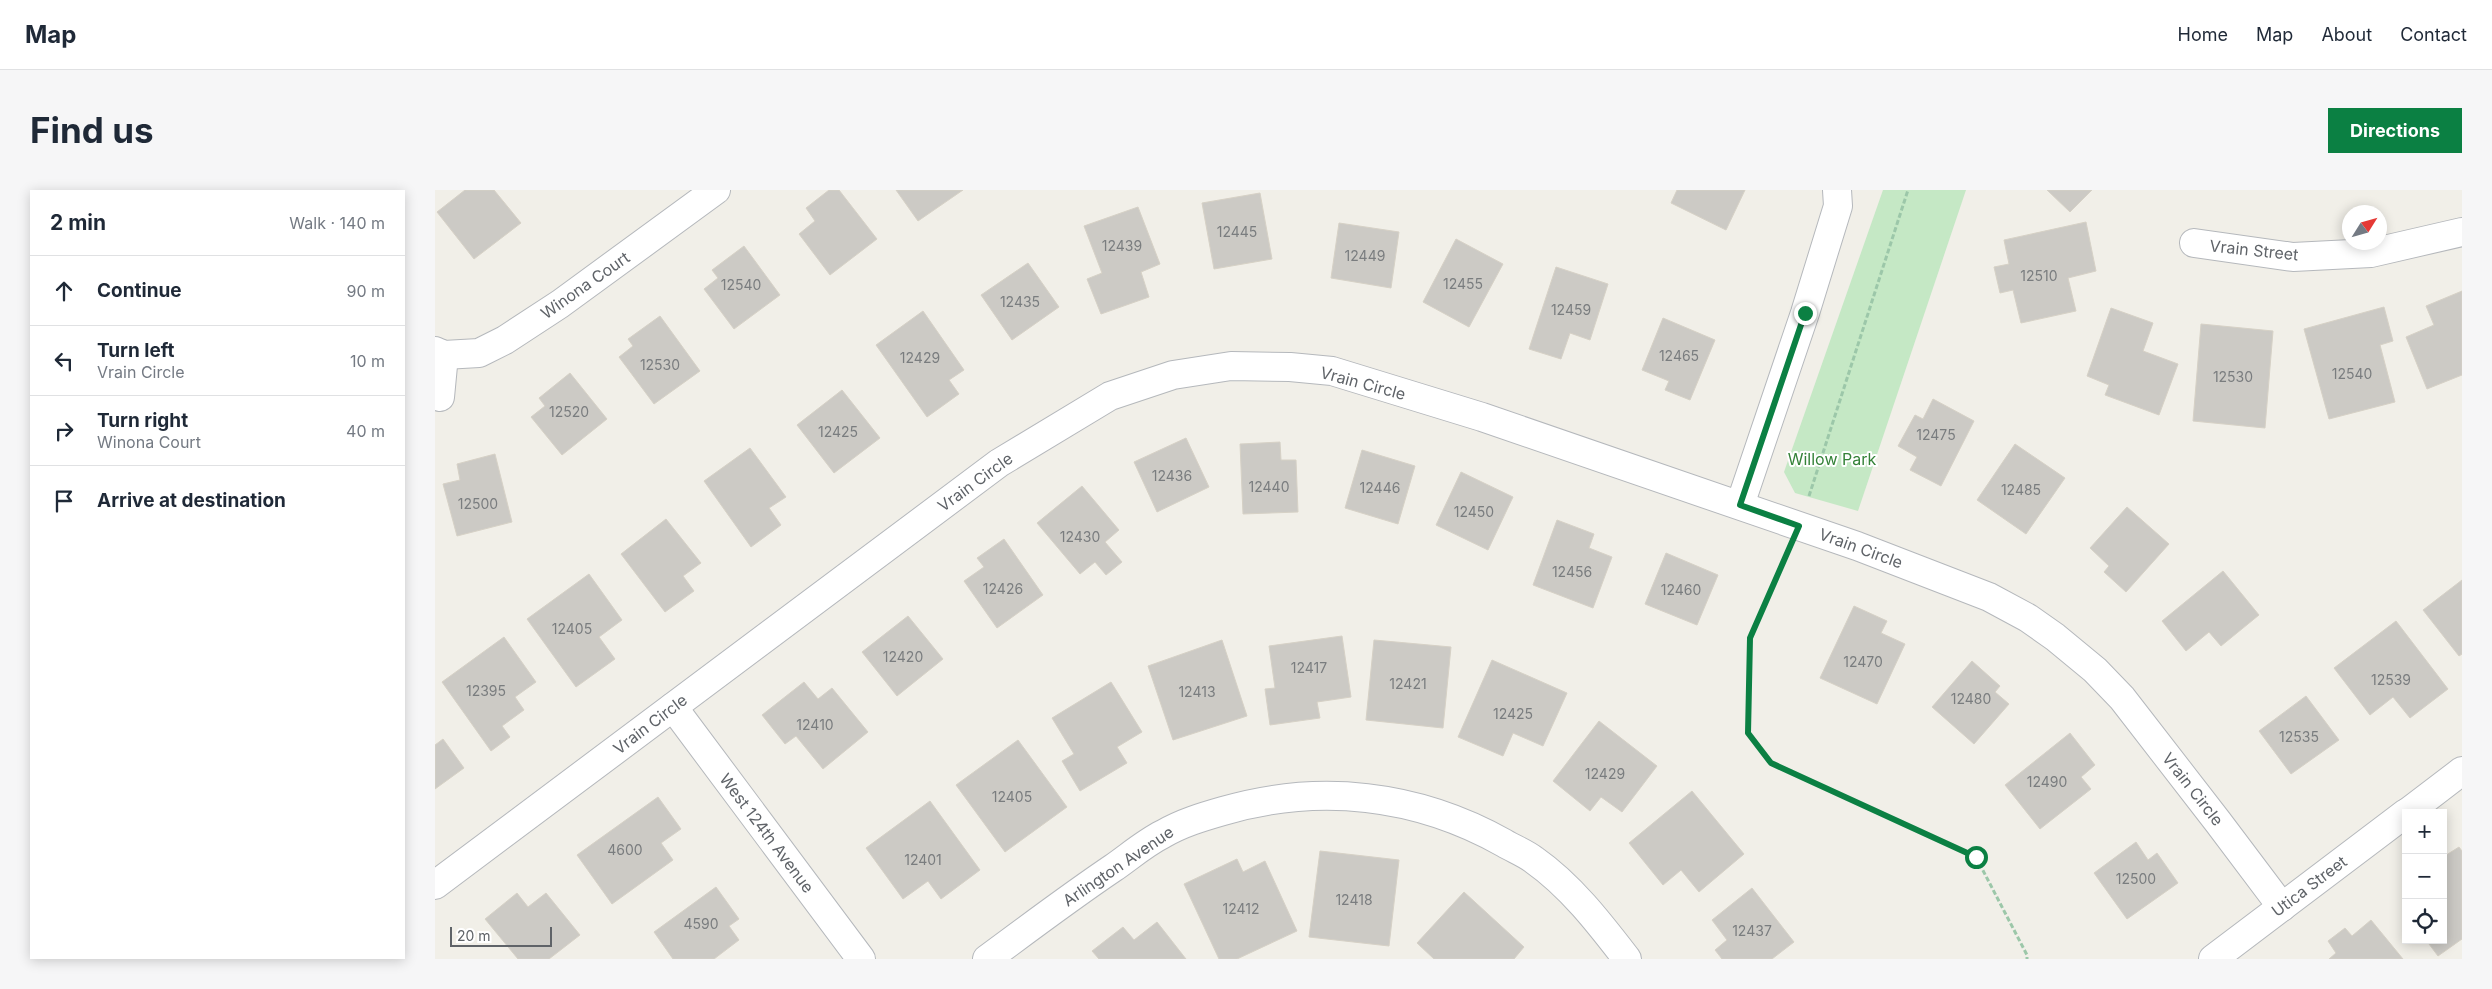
<!DOCTYPE html>
<meta charset="utf-8">
<style>
:root{--surface:#fff;--page:#f6f6f7;--text:#1f2937;--muted:#747a83;--line:#e0e1e3;--accent:#0b8043}
body{margin:0;font-family:Inter,sans-serif;background:var(--page);color:var(--text)}
.controls{position:absolute;right:15px;bottom:15px;display:grid;overflow:hidden;border-radius:0px;box-shadow:0 2px 12px #0003}
.controls button{width:45px;height:45px;display:grid;place-items:center;padding:0;border:0;border-bottom:1px solid var(--line);background:var(--surface);color:var(--text);font:25px sans-serif}
.compass{position:absolute;left:1907px;top:15px;width:45px;height:45px;border-radius:50%;background:var(--surface);box-shadow:0 2px 12px #0003;rotate:53deg}
.scale{position:absolute;left:15px;bottom:12px;width:102px;box-sizing:border-box;padding-left:5px;border:2px solid #5f6368;border-top:0;font-size:14px;line-height:18px;white-space:nowrap;color:#5f6368;-webkit-text-stroke:4px #fff;paint-order:stroke}
.stop{position:absolute;width:15px;height:15px;margin:-11px;border:4px solid #0b8043;border-radius:50%;background:#fff}
.stop.end{background:#0b8043;border-color:#fff;box-shadow:0 1px 5px #0008}
.list{margin:0;padding:0;list-style:none}
h2{display:flex;justify-content:space-between;align-items:center;height:65px;margin:0;padding:0 20px;font-size:21px}
h2 small{font-size:16px;font-weight:400;color:var(--muted)}
.list li{display:grid;grid-template-columns:32px 1fr auto;gap:15px;align-items:center;box-sizing:border-box;height:70px;padding:0 20px;border-top:1px solid var(--line)}
.list b{display:block;font-size:19px;white-space:nowrap}
.list p{margin:0;font-size:16px;white-space:nowrap;color:var(--muted)}
.list em{font-size:16px;font-style:normal;color:var(--muted)}
.icon{flex:none;width:28px;height:28px;fill:none;stroke:currentColor;stroke-width:2;stroke-linecap:round;stroke-linejoin:round}
.map{position:relative;flex:none;width:2027px;height:769px;overflow:hidden;border-radius:0px}
header{display:flex;align-items:center;gap:30px;box-sizing:border-box;height:70px;padding:0 25px;background:var(--surface);border-bottom:1px solid var(--line)}
header strong{font-size:24px}
nav{display:flex;gap:28px;margin-inline-start:auto;font-size:18px}
.intro{display:flex;align-items:center;justify-content:space-between;box-sizing:border-box;height:120px;padding:0 30px}
h1{margin:0;font-size:35px}
.button{padding:12px 22px;border-radius:0px;background:var(--accent);color:#fff;font-size:18px;font-weight:700}
main{display:flex;gap:30px;padding:0 30px}
aside{flex:1;background:var(--surface);border-radius:0px;box-shadow:0 2px 12px #0003}
.map>svg:first-child{display:block}
</style>
<header>
<strong>Map</strong>
<nav><a>Home</a><a>Map</a><a>About</a><a>Contact</a></nav>
</header>
<div class="intro"><h1>Find us</h1><a class="button">Directions</a></div>
<main>
<aside>
<h2>2 min<small>Walk · 140 m</small></h2>
<ul class="list">
<li><svg class="icon" aria-label="ahead" viewBox="0 0 24 24"><path d="M12 20V5M6 11l6-6 6 6"/></svg><div><b>Continue</b></div><em>90 m</em></li>
<li><svg class="icon" aria-label="left" viewBox="0 0 24 24"><path d="M17 20v-9H6M10 6l-5 5 5 5"/></svg><div><b>Turn left</b><p>Vrain Circle</p></div><em>10 m</em></li>
<li><svg class="icon" aria-label="right" viewBox="0 0 24 24"><path d="M7 20v-9h11M14 6l5 5-5 5"/></svg><div><b>Turn right</b><p>Winona Court</p></div><em>40 m</em></li>
<li><svg class="icon" aria-label="arrive" viewBox="0 0 24 24"><path d="M6 21V4h12l-3 4 3 4H6"/></svg><div><b>Arrive at destination</b></div></li>
</ul>
</aside>
<div class="map">
<svg width="2027" height="769" viewBox="0 0 2027 769">
<rect width="100%" height="100%" fill="#f1efe8"/>
<polygon fill="#c5e8c5" points="1448,0 1531,0 1423,321 1360,303 1349,282"/>
<g fill="#cccac5" stroke="#d6d1c6">
<polygon points="30,0 59,0 86,33 39,69 2,22"/>
<polygon points="394,0 404,0 442,49 395,85 364,44 380,31 371,18"/>
<polygon points="461,0 528,0 483,31"/>
<polygon points="1242,0 1310,0 1291,40 1236,13"/>
<polygon points="1612,0 1657,0 1635,22"/>
<polygon points="825,3 837,69 779,79 767,13"/>
<polygon points="703,17 725,74 706,82 714,107 666,124 652,89 667,83 649,36"/>
<polygon points="1651,32 1661,81 1633,88 1641,121 1586,133 1578,100 1565,103 1559,77 1574,74 1569,50"/>
<polygon points="904,33 964,42 956,98 896,88"/>
<polygon points="1021,49 1068,74 1034,137 988,112"/>
<polygon points="309,56 345,105 299,139 269,99 283,88 277,80"/>
<polygon points="593,73 624,117 577,150 546,105"/>
<polygon points="1121,77 1173,94 1155,150 1135,143 1126,169 1094,159"/>
<polygon points="2027,101 2027,185 1992,199 1971,147 1999,135 1991,116"/>
<polygon points="1949,117 1958,151 1945,155 1960,212 1894,229 1869,139"/>
<polygon points="1676,118 1718,133 1708,161 1743,174 1724,225 1670,205 1674,195 1652,186"/>
<polygon points="488,121 529,180 514,190 524,204 492,227 441,155"/>
<polygon points="225,126 265,181 219,214 184,167 198,156 193,149"/>
<polygon points="1228,128 1280,150 1255,210 1230,200 1234,191 1207,180"/>
<polygon points="1766,134 1838,141 1830,238 1758,231"/>
<polygon points="135,183 172,229 127,265 96,227 110,216 104,208"/>
<polygon points="407,200 445,248 399,283 362,235"/>
<polygon points="1498,209 1539,231 1506,296 1475,280 1482,267 1463,256 1480,225 1488,229"/>
<polygon points="751,248 774,297 722,322 699,272"/>
<polygon points="845,252 846,270 861,270 863,322 808,324 805,254"/>
<polygon points="1580,254 1630,288 1591,344 1542,310"/>
<polygon points="315,258 351,307 334,318 346,335 316,357 269,291"/>
<polygon points="927,260 980,276 963,334 910,318"/>
<polygon points="60,264 77,332 22,346 8,294 25,290 22,274"/>
<polygon points="1026,282 1078,307 1053,360 1001,335"/>
<polygon points="647,296 684,340 670,352 687,372 671,385 660,372 645,384 602,333"/>
<polygon points="1692,317 1734,354 1691,402 1669,382 1674,376 1655,358"/>
<polygon points="231,329 266,373 248,386 259,401 230,422 186,364"/>
<polygon points="1122,330 1159,344 1154,358 1177,367 1158,418 1098,395"/>
<polygon points="569,349 608,405 562,438 529,391 549,377 542,368"/>
<polygon points="1231,363 1283,385 1262,435 1210,414"/>
<polygon points="1788,381 1824,425 1786,456 1774,442 1751,461 1727,431"/>
<polygon points="154,384 187,430 164,447 180,469 141,497 92,429"/>
<polygon points="2027,390 2027,464 2024,466 1988,420"/>
<polygon points="1419,416 1452,431 1446,443 1470,454 1442,514 1385,488"/>
<polygon points="473,426 508,469 462,506 427,462"/>
<polygon points="1961,431 2013,499 1975,528 1958,507 1935,525 1899,478"/>
<polygon points="907,446 916,507 882,512 885,528 835,535 830,499 840,498 834,456"/>
<polygon points="69,447 101,492 80,507 89,520 67,536 75,547 56,561 7,492"/>
<polygon points="787,450 812,526 738,550 713,476"/>
<polygon points="939,450 1016,457 1008,538 931,530"/>
<polygon points="1057,470 1132,503 1108,556 1078,543 1068,566 1023,547"/>
<polygon points="1537,471 1565,496 1560,502 1574,514 1539,554 1497,517"/>
<polygon points="369,492 383,509 397,498 433,542 388,579 361,546 350,554 327,525"/>
<polygon points="676,492 707,542 682,557 692,573 645,601 627,571 639,564 617,528"/>
<polygon points="1871,506 1904,550 1856,584 1824,541"/>
<polygon points="1164,531 1222,576 1187,622 1166,607 1155,621 1118,591"/>
<polygon points="1635,543 1660,575 1646,587 1656,599 1605,639 1570,595"/>
<polygon points="8,549 29,578 0,599 0,555"/>
<polygon points="583,550 632,617 570,662 521,595"/>
<polygon points="1257,601 1309,664 1264,702 1246,680 1228,695 1194,653"/>
<polygon points="223,607 246,639 226,653 238,670 177,714 142,665"/>
<polygon points="495,611 545,680 506,709 493,691 468,709 431,658"/>
<polygon points="1701,652 1713,670 1722,663 1743,693 1692,729 1659,683"/>
<polygon points="2024,657 2027,661 2027,749 2003,766 1991,750 2008,750 2008,667"/>
<polygon points="885,661 964,670 954,756 874,747"/>
<polygon points="802,669 808,682 830,671 862,741 802,769 784,769 749,694"/>
<polygon points="281,697 304,729 294,736 304,750 279,769 238,769 219,742"/>
<polygon points="1317,698 1359,752 1337,769 1287,769 1280,760 1292,750 1277,730"/>
<polygon points="1029,702 1089,757 1079,769 999,769 982,753"/>
<polygon points="82,703 93,717 111,703 145,745 114,769 83,769 50,729"/>
<polygon points="1936,730 1968,769 1894,769 1901,763 1893,751 1910,738 1917,746"/>
<polygon points="722,732 751,769 664,769 657,761 688,737 699,750"/>
</g>
<g fill="none" stroke-linecap="round" stroke-linejoin="round">
<defs>
<g id="minor">
<polyline points="1759,53 1858,67 1936,63 2027,42"/>
<polyline points="0,161 9,165 44,163 70,150 125,114 281,0"/>
<polyline points="5,207 9,165"/>
<polyline points="1305,315 1370,123 1403,16 1402,0"/>
<polyline points="238,517 426,769"/>
<polyline points="1972,623 2027,581"/>
<polyline points="0,695 564,273 675,206 738,185 796,176 855,177 897,181 1047,227 1422,356 1554,407 1593,428 1620,447 1660,480 1687,508 1783,632 1847,717"/>
<path d="M 552,769 C 594,738 635,707 678,678 C 694,667 710,653 728,644 C 747,633 767,627 788,621 C 884,593 982,604 1069,653 C 1079,659 1090,663 1099,670 C 1136,696 1165,734 1192,769"/>
<polyline points="1778,769 1971,623"/>
</g>
</defs>
<use href="#minor" stroke="#b5b8bc" stroke-width="30"/>
<g stroke="#9cc7a9" stroke-width="3" stroke-dasharray="5 2.5" stroke-linecap="butt">
<polyline points="1374,306 1473,0"/>
<polyline points="1352,364 1315,448 1313,543 1336,573 1541,667 1592,765 1592,769"/>
</g>
<use href="#minor" stroke="#fff" stroke-width="28"/>
</g>
<g fill="none" stroke-linecap="round" stroke-linejoin="round">
<polyline stroke="#0b8043" stroke-width="6" points="1370,123 1305,315 1364,336 1315,448 1313,543 1336,573 1541,667"/>
</g>
<g text-anchor="middle" dominant-baseline="central" stroke-width="4" stroke-linejoin="round" paint-order="stroke">
<g font-size="14" fill="#7a7d7f">
<text x="802" y="41">12445</text>
<text x="687" y="55">12439</text>
<text x="930" y="65">12449</text>
<text x="1604" y="85">12510</text>
<text x="1028" y="93">12455</text>
<text x="306" y="94">12540</text>
<text x="585" y="111">12435</text>
<text x="1136" y="119">12459</text>
<text x="1244" y="165">12465</text>
<text x="485" y="167">12429</text>
<text x="225" y="174">12530</text>
<text x="1917" y="183">12540</text>
<text x="1798" y="186">12530</text>
<text x="134" y="221">12520</text>
<text x="403" y="241">12425</text>
<text x="1501" y="244">12475</text>
<text x="737" y="285">12436</text>
<text x="834" y="296">12440</text>
<text x="945" y="297">12446</text>
<text x="1586" y="299">12485</text>
<text x="43" y="313">12500</text>
<text x="1039" y="321">12450</text>
<text x="645" y="346">12430</text>
<text x="1137" y="381">12456</text>
<text x="568" y="398">12426</text>
<text x="1246" y="399">12460</text>
<text x="137" y="438">12405</text>
<text x="468" y="466">12420</text>
<text x="1428" y="471">12470</text>
<text x="874" y="477">12417</text>
<text x="1956" y="489">12539</text>
<text x="973" y="493">12421</text>
<text x="51" y="500">12395</text>
<text x="762" y="501">12413</text>
<text x="1536" y="508">12480</text>
<text x="1078" y="523">12425</text>
<text x="380" y="534">12410</text>
<text x="1864" y="546">12535</text>
<text x="1170" y="583">12429</text>
<text x="1612" y="591">12490</text>
<text x="577" y="606">12405</text>
<text x="190" y="659">4600</text>
<text x="488" y="669">12401</text>
<text x="1701" y="688">12500</text>
<text x="919" y="709">12418</text>
<text x="806" y="718">12412</text>
<text x="266" y="733">4590</text>
<text x="1317" y="740">12437</text>
</g>
<g font-size="16" fill="#5f6368" stroke="#fff">
<text transform="translate(1819 60) rotate(6)">Vrain Street</text>
<text transform="translate(150 95) rotate(-35)">Winona Court</text>
<text transform="translate(928 193) rotate(15)">Vrain Circle</text>
<text transform="translate(540 292) rotate(-36)">Vrain Circle</text>
<text transform="translate(1426 358) rotate(20)">Vrain Circle</text>
<text transform="translate(215 534) rotate(-37)">Vrain Circle</text>
<text transform="translate(1758 599) rotate(52)">Vrain Circle</text>
<text transform="translate(332 643) rotate(53)">West 124th Avenue</text>
<text transform="translate(683 676) rotate(-34)">Arlington Avenue</text>
<text transform="translate(1874 696) rotate(-37)">Utica Street</text>
</g>
<g font-size="16" fill="#348238" stroke="#fff">
<text x="1397" y="269">Willow Park</text>
</g>
</g>
</svg>
<div class="controls">
<button>+</button>
<button>−</button>
<button><svg class="icon" aria-label="locate" viewBox="0 0 24 24"><circle cx="12" cy="12" r="6"/><path d="M12 2v4M12 18v4M2 12h4M18 12h4"/></svg></button>
</div>
<svg class="compass" viewBox="-18 -18 36 36"><path d="M0-13l5 13h-10z" fill="#e53935"/><path d="M0 13l5-13h-10z" fill="#747a83"/></svg>
<div class="scale">20 m</div>
<div class="stop" style="left:1541px;top:667px"></div>
<div class="stop end" style="left:1370px;top:123px"></div>
</div>
</main>
